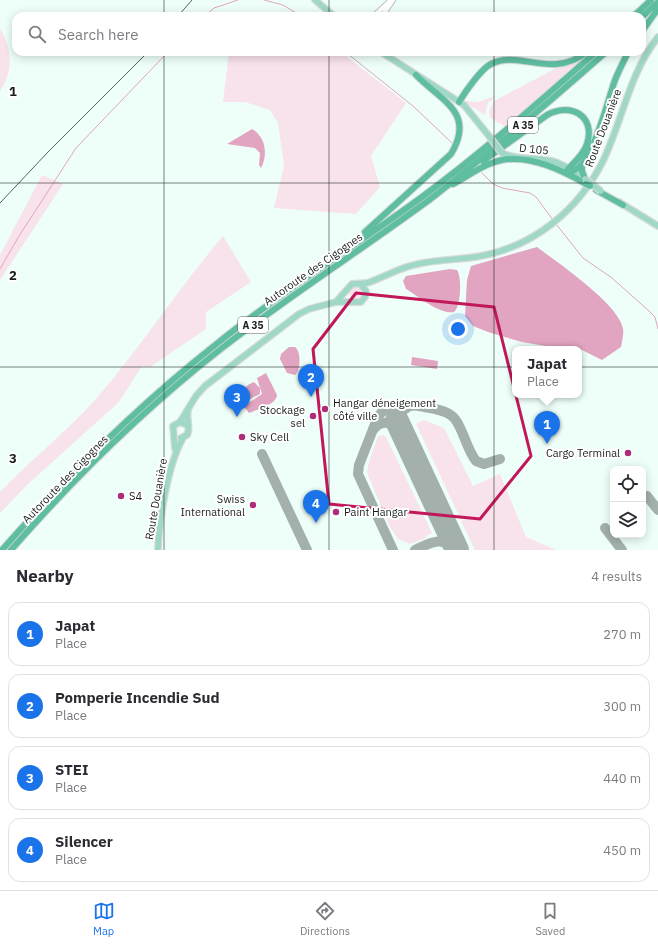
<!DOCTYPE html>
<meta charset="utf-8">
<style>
:root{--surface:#fff;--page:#f7f7f7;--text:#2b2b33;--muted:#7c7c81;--line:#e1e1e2;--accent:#1a73e8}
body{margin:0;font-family:"IBM Plex Sans",sans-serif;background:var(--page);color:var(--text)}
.controls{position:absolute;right:12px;bottom:12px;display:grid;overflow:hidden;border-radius:8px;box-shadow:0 2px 10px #0003}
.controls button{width:36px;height:36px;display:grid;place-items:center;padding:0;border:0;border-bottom:1px solid var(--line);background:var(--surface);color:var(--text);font:20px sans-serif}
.you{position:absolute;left:458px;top:329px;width:14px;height:14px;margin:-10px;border:3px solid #fff;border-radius:50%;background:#1a73e8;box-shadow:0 0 0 6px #1a73e833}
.badge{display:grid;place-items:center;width:26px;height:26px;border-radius:50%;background:var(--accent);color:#fff;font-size:13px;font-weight:700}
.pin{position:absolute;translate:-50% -33px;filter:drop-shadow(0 1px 2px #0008)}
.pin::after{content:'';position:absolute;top:21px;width:14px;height:12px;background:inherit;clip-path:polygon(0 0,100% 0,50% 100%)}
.popup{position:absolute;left:512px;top:346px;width:70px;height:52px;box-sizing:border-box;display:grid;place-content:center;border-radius:8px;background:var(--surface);filter:drop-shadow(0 1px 3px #0005);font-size:13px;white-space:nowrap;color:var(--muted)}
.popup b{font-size:15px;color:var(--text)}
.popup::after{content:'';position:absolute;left:50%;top:100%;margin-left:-8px;border:8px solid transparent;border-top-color:var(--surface)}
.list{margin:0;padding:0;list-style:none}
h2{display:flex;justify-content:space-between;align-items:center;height:52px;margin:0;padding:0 16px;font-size:17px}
h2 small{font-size:13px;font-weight:400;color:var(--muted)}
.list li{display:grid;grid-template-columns:26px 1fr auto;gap:12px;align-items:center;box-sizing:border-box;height:64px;margin:0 8px 8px;padding:0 8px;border:1px solid var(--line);border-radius:12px}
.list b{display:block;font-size:15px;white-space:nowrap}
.list p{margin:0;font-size:13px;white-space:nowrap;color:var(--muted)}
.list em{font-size:13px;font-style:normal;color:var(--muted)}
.icon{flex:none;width:22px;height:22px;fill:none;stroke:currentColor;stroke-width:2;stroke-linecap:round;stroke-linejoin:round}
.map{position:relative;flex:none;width:658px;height:550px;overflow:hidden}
.search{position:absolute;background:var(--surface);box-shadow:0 2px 10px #0003;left:12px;right:12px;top:12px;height:44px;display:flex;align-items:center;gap:10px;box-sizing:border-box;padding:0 14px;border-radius:12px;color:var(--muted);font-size:15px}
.sheet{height:340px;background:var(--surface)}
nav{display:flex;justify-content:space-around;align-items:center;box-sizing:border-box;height:56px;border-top:1px solid var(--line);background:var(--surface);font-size:11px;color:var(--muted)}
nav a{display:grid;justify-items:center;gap:2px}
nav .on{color:var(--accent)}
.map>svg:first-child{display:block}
</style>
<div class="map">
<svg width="658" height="550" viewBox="0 0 658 550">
<rect width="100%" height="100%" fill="#eefff9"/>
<g fill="#f8e2ec">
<path d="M 0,28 C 12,50 14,70 0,91 Z"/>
<polygon points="229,52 341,52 406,103 371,156 380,187 356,214 274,208 284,166 278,123 270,110 245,102 223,102"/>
<polygon points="587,52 591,52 506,127 490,118 489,111 494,101"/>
<polygon points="496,96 488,103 485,115 461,100 477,102"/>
<polygon points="42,175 63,184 0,280 0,255"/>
<path d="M 223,236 L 251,282 L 206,312 L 206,329 L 150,367 L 142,366 L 119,402 L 28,484 L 0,513 L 0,492 C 31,460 66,432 96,399 C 141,347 178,289 223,236 Z"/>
<circle cx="356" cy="293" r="7"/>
<polygon points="424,420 444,428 473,486 500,474 526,537 556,550 475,550 461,521 468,518 467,517 461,520 416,424"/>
<polygon points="383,435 386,437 432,533 426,536 426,538 410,544 398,539 390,527 367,473 369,462 378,436"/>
</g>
<g fill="#e1a4c1">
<path d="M 252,129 C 266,137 268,155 261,168 L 259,165 L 260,153 L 255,148 L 227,144 Z"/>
<path d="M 537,247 C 557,262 620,305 623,329 C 624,334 622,341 621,347 L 602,360 L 580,349 L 563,349 L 522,342 L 488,332 L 473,326 L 465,316 L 467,280 L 471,266 Z"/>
<path d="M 450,269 L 457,270 C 462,277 461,307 454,312 C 440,315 418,296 406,289 L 403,281 L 406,276 Z"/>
<path d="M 289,347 L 295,347 C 301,351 301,370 295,375 L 287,373 L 280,359 L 281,354 Z"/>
<polygon points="412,357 438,361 437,369 411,365"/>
<path d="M 266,373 L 277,395 C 276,405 258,409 249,413 L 244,406 L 262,394 L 257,378 Z"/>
<path d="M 254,382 L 260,388 L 260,394 L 242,403 L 239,397 C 243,390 247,384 254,382 Z"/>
</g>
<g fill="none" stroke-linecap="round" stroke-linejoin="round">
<g stroke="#e1a4c1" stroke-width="1">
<polyline points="264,0 283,5 301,16"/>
<polyline points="205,16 214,8 238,0"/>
<polyline points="348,54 413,106 452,143"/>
<polyline points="482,173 493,184 502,188 530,193 536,197 553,220"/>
<polyline points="556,224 583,258 612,278 649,311 655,317 658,329"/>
<polyline points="0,269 19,236 76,148 168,52"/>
</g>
<g stroke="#a3b0ac" stroke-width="10">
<path d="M 373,430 C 381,419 395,421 402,433"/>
<path d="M 408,446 C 402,432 391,409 414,405"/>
<polyline points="262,454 307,550"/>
<polyline points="647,496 658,510"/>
<polyline points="605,528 622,550"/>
<path d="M 393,550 L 358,474 L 359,465 L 377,419 C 387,399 412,404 430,408 C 438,410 449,411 455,419 C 464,431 466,448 476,461 L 484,464 L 500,459"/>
<path d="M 415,550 C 430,543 443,535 457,550"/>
</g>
<polyline stroke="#a3b0ac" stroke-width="24" points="397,421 457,550"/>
<defs>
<g id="minor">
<polyline points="374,16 391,0"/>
<polyline points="382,16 393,0"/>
</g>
<g id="major">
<polyline points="315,0 334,16"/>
<polyline points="381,52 464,105 489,136"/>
<path d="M 501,152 C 510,160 539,157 552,161 C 564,164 575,173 585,179"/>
<polyline points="619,202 658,226"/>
<path d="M 336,302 L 352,284 C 358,283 362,284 367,283 C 385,277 400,267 418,264 C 439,259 460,260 481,256 C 535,246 579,209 603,161 C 623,119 629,74 658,37"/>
<polyline points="180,422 196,396 205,386 299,314 309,309 336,302 361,302 365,297 366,291 360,284"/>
<path d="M 181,438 L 187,435 C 191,428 186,419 188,411"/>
<polyline points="175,449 173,426 180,422 187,425"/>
<path d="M 158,550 C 159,519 168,464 183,438"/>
</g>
<g id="highway">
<polyline points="634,16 651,0"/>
<polyline points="642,17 658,2"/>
<polyline points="642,31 658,9"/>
<path d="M 459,102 C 465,92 481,69 491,64 C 519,49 551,80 587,52"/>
<path d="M 483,161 L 547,115 C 571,102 596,116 587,144 C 584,154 575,162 568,169"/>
<polyline points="582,164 582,171 585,179"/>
<path d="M 572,171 C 592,167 608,99 615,80 C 619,70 624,61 628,52"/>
<path d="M 453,184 C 468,176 485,163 502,160 C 531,155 562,170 586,184"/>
<polyline points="596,190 623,205"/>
<path d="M 365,232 L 451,154 C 476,112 441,101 416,75"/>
<path d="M 2,550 C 68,475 140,404 219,342 C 284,290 355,246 422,197 C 483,152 539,102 596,52"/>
<path d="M 11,550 C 75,477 145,408 222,348 C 289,296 361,250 429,200 C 490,153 548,103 606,52"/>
</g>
</defs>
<use href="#minor" stroke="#a3b3ad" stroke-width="6"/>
<use href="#major" stroke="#dadbdb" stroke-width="8"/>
<use href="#highway" stroke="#dadbdb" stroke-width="8"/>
<use href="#minor" stroke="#fff" stroke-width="4.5"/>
<use href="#major" stroke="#9fd8c7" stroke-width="5.5"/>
<use href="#highway" stroke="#5fbea2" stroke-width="6"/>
<g stroke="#58625e" stroke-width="1">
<polyline points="178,16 192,0"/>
<polyline points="0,203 48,152 148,52"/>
</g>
<defs>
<g id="major-bridge">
<polyline points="489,136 501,152"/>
<polyline points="585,179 601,191"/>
</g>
<polyline id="highway-bridge" points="586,184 590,186"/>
</defs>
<use href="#major-bridge" stroke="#dadbdb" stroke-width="8" stroke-linecap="butt"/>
<use href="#highway-bridge" stroke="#dadbdb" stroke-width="8" stroke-linecap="butt"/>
<use href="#major-bridge" stroke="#9fd8c7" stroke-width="5.5"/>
<use href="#highway-bridge" stroke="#5fbea2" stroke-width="6"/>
</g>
<path fill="none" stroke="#c2185b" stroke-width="3" stroke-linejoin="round" d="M 356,293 L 494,307 L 531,456 L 480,519 L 329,504 L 313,349 Z"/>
<path fill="none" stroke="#171d1b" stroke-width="1" stroke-opacity="0.55" d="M 164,0 L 164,16M 329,0 L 329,16M 494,0 L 494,16M 164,52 L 164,550M 329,52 L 329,550M 494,52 L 494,550M 0,183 L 658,183M 0,367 L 658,367"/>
<g fill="#ae2d79" stroke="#fff" stroke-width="1.5">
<circle cx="325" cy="409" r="4"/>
<circle cx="313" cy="416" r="4"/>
<circle cx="242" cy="437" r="4"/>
<circle cx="628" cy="453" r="4"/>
<circle cx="121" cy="496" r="4"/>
<circle cx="253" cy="505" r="4"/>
<circle cx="336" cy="512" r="4"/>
</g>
<g text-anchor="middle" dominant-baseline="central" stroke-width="4" stroke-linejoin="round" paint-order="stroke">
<g fill="#fff" stroke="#5d615f" stroke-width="1">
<rect x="508" y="117" width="30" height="16" rx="3"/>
<rect x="238" y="317" width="30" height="16" rx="3"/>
</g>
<g font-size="10" font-weight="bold" fill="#171d1b">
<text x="523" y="125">A 35</text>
<text x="253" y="325">A 35</text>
</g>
<g font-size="11" fill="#171d1b" stroke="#fff">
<text transform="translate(603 128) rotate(-69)">Route Douanière</text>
<text transform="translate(534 149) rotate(6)">D 105</text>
<text transform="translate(313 269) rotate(-35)">Autoroute des Cigognes</text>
<text transform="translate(65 479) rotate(-46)">Autoroute des Cigognes</text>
<text transform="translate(156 499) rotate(-80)">Route Douanière</text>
</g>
<g font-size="11" fill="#171d1b" stroke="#fff" text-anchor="start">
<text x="333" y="403">Hangar déneigement<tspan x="333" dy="13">côté ville</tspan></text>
<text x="305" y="410" text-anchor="end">Stockage<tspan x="305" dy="13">sel</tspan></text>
<text x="250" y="437">Sky Cell</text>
<text x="620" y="453" text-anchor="end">Cargo Terminal</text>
<text x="129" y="496">S4</text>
<text x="245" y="499" text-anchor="end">Swiss<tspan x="245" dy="13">International</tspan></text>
<text x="344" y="512">Paint Hangar</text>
</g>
</g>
<g font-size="13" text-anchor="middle" font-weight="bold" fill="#171d1b" stroke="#fff" stroke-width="4" stroke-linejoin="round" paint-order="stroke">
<text x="13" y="96">1</text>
<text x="13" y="280">2</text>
<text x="13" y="463">3</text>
</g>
</svg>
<div class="controls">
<button><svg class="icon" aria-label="locate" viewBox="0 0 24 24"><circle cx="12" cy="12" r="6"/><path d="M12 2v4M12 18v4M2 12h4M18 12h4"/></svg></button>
<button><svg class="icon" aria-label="layers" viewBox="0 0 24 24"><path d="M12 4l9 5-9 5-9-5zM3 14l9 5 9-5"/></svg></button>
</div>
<div class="you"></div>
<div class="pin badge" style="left:547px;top:444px">1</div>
<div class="popup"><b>Japat</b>Place</div>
<div class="pin badge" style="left:311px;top:397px">2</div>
<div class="pin badge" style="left:237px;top:417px">3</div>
<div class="pin badge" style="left:316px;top:523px">4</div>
<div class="search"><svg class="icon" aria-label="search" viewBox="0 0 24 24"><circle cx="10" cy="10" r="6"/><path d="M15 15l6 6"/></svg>Search here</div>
</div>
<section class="sheet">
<h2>Nearby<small>4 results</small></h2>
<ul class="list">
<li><span class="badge">1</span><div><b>Japat</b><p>Place</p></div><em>270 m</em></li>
<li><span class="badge">2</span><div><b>Pomperie Incendie Sud</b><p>Place</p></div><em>300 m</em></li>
<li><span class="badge">3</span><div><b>STEI</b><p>Place</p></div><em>440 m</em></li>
<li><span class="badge">4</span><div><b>Silencer</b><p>Place</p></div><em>450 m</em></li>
</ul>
</section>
<nav>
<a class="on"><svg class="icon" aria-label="map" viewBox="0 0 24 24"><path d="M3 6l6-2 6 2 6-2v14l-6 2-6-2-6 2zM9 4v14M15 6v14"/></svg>Map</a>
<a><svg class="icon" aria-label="directions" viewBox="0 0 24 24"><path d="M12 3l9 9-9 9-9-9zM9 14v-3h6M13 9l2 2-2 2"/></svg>Directions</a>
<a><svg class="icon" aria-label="saved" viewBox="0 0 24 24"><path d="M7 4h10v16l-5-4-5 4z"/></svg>Saved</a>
</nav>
